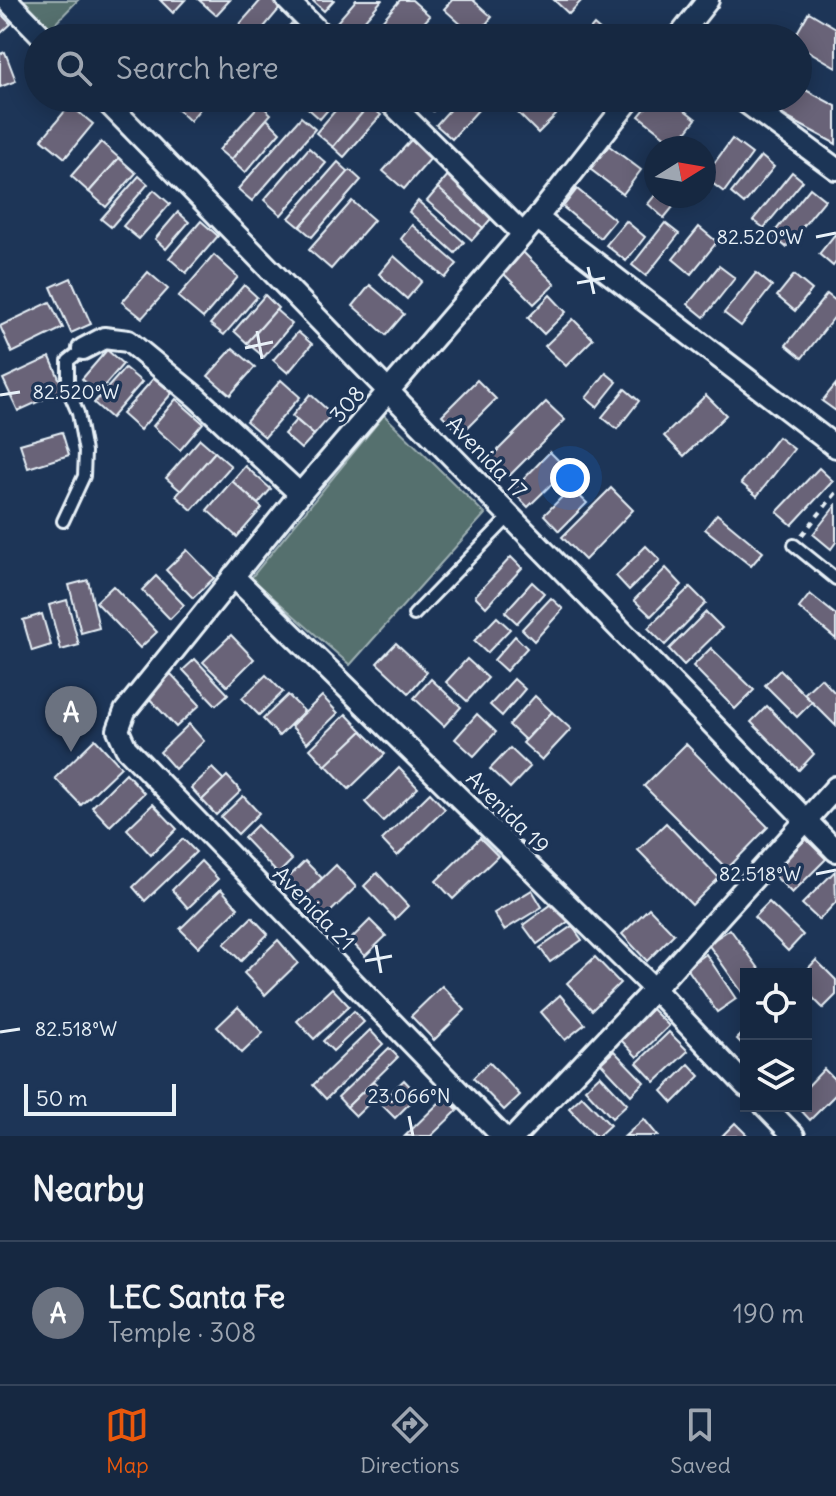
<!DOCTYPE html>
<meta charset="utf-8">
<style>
:root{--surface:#162841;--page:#23344c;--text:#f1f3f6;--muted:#9ea6b1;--line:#35445a;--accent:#ea580c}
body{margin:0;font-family:Delius,sans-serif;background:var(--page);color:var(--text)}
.controls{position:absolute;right:24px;bottom:24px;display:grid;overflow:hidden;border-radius:0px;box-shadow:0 4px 20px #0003}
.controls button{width:72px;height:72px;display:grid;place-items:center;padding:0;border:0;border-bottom:2px solid var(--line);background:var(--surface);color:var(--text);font:40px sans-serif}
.compass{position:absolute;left:644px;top:136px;width:72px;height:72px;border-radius:50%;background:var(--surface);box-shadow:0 4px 20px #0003;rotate:79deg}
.scale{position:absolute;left:24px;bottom:20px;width:152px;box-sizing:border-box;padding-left:8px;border:4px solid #e8f1f8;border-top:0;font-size:22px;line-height:28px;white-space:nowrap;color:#e8f1f8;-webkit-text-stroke:6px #1d3557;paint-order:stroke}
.you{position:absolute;left:570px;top:478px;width:28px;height:28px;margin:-20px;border:6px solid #fff;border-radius:50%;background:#1a73e8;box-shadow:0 0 0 12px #1a73e833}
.badge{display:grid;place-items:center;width:52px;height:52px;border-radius:50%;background:var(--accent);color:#fff;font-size:26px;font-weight:700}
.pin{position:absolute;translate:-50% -66px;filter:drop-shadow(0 2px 4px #0008)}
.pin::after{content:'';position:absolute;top:42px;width:28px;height:24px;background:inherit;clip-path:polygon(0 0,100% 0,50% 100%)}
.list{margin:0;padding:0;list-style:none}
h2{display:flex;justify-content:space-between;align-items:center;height:104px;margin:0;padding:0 32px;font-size:34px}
h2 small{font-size:26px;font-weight:400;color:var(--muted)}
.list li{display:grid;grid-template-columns:52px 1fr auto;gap:24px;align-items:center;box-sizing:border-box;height:144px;padding:0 32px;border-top:2px solid var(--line)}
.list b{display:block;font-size:30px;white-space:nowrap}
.list p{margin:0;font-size:26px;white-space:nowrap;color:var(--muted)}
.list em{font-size:26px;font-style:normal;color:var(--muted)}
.icon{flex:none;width:44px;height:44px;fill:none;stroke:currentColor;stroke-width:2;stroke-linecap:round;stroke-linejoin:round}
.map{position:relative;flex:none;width:836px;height:1136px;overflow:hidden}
.search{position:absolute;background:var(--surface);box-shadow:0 4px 20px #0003;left:24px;right:24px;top:24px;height:88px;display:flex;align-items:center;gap:20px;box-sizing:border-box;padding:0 28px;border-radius:44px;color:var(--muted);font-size:30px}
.sheet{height:248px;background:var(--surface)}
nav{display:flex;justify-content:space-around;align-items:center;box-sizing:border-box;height:112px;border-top:2px solid var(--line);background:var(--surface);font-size:22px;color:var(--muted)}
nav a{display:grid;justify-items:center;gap:4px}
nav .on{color:var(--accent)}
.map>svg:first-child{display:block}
</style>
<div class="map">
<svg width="836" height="1136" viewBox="0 0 836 1136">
<rect width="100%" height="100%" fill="#1d3557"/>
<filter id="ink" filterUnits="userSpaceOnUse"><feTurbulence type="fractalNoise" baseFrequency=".0125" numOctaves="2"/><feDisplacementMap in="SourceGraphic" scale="16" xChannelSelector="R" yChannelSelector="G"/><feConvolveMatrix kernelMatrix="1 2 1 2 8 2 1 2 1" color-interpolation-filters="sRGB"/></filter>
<g filter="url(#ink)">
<g fill="#55706e" stroke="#9eb0b3" stroke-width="2">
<polygon points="21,0 78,0 49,30"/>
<polygon points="384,415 485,514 350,665 251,578"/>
</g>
<g fill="#696478" stroke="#e8f1f8" stroke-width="2">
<polygon points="160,0 185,0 173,13"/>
<polygon points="199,0 230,0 216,15"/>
<polygon points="261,0 271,0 280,8 255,38 236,38 231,34"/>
<polygon points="312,0 334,0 324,11"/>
<polygon points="356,0 382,0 352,35 337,22"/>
<polygon points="400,0 412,0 430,16 410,38 367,38"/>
<polygon points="452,0 473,0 492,17 475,37 444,9"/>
<polygon points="554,0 582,0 569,14"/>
<polygon points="809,12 836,28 836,67 798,45 798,38 794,38"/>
<polygon points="0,13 11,24 0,34"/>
<polygon points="291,24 306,37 304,38 278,38"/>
<polygon points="594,25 609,38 583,38"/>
<polygon points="187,27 200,38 178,38"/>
<polygon points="531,29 540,38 523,38"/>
<polygon points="5,52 16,81 0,87 0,54"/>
<polygon points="798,86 836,106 836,144 760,103 763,98 798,98"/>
<polygon points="177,98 209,98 190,121 172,104"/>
<polygon points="305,98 338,98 320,119 301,102"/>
<polygon points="346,98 365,98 371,103 333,147 316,133"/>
<polygon points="419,98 444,98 433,111"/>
<polygon points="460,98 489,98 452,139 436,125"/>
<polygon points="510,98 539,98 556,115 538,133 507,102"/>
<polygon points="654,98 669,98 696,119 676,145 639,116"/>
<polygon points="260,104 271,114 231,160 219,150"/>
<polygon points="70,105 93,124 65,158 42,139"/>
<polygon points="369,105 381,115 344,157 333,147"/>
<polygon points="301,117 315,129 252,201 238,189"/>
<polygon points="267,119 280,132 245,173 231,160"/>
<polygon points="732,139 752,154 724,192 704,177"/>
<polygon points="411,140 431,158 404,189 383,171"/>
<polygon points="101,142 119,158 89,192 71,176"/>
<polygon points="604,142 641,170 623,194 586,166"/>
<polygon points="309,148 326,163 281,215 264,200"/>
<polygon points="761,156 774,167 744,204 731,193"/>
<polygon points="119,158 136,173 106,207 89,192"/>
<polygon points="338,162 349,172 300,227 289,218"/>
<polygon points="350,170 361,180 312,237 300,227"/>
<polygon points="792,172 803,181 764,228 753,220"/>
<polygon points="449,174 495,214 483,228 437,188"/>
<polygon points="139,176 148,184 111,227 101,219"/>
<polygon points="438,188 483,228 472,240 427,201"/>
<polygon points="810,188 825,200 786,247 772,235"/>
<polygon points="577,189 615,220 600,238 563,207"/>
<polygon points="154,190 170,204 139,239 123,226"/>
<polygon points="656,194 656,196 682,196 664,218 648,204"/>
<polygon points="352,201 374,220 331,269 309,250"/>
<polygon points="418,201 464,242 455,253 409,212"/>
<polygon points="178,212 189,222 166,249 155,239"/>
<polygon points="201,221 218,236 186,273 169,258"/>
<polygon points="626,221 645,237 626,261 606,245"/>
<polygon points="665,223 679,234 646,276 632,265"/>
<polygon points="412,225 457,264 445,278 401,239"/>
<polygon points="699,227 717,242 691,274 673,259"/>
<polygon points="836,233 836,262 833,266 819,254"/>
<polygon points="523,252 555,284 534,304 502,272"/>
<polygon points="214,255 238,277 203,318 178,297"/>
<polygon points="394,256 422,281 407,299 379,274"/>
<polygon points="719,266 735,278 704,317 688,304"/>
<polygon points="148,272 168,289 142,318 122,302"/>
<polygon points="756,273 772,286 741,326 724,313"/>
<polygon points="794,275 812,290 795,311 777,296"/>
<polygon points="71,278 91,324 71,333 51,287"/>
<polygon points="244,285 257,297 224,335 210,324"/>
<polygon points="370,285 404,314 386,335 353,306"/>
<polygon points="827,294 836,301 836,315 802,358 786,345"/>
<polygon points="265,295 278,308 247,343 234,331"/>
<polygon points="550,295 566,312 544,334 528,318"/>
<polygon points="50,302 63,328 12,353 0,326"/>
<polygon points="276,310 292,324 264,357 247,343"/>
<polygon points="573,319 593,339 566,366 545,346"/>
<polygon points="298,332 312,344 288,373 273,360"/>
<polygon points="233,348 255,367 230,395 208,376"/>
<polygon points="107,350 123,364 98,393 82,379"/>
<polygon points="50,357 64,390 18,411 3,379"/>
<polygon points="125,368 142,382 111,418 94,403"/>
<polygon points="606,373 617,382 597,407 586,398"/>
<polygon points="154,378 172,393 140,430 122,414"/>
<polygon points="281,380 300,397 265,437 246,421"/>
<polygon points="477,380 496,399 461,434 442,415"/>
<polygon points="836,384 836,411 822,401"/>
<polygon points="625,389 639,401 617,429 602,417"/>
<polygon points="310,394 332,414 314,435 292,416"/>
<polygon points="706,395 726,415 684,456 664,436"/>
<polygon points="176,399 203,423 180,450 153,426"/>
<polygon points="546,402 565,420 509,476 491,457"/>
<polygon points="296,420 314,435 301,449 284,434"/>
<polygon points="62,432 69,455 28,468 20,444"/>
<polygon points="778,437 794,449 757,496 741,483"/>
<polygon points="200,439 215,452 181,491 166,478"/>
<polygon points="215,452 231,466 192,510 176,496"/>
<polygon points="550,452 567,469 528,507 512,491"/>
<polygon points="245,466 271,489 258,504 232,481"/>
<polygon points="819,468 833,481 792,525 777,512"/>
<polygon points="232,481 262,508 237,537 207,510"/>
<polygon points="571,488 587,503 559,531 544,515"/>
<polygon points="611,488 633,510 585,560 562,537"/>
<polygon points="836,505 836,542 831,549 813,534"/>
<polygon points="717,514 763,552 751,566 705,529"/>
<polygon points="646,546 660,560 629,590 616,576"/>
<polygon points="187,550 214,578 193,598 166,570"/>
<polygon points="511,557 522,568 486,607 475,596"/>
<polygon points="666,568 682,585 651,616 634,600"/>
<polygon points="156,576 184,605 170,619 142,590"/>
<polygon points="88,580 99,628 81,633 69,585"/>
<polygon points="532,582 544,593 517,623 505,612"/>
<polygon points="113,586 157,632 140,648 96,602"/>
<polygon points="690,587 706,603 665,645 648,628"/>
<polygon points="810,594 836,615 836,639 799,608"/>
<polygon points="551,598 563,609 534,641 522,629"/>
<polygon points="67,600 79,645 61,650 49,605"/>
<polygon points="706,612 722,628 684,665 669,649"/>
<polygon points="42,614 51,645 32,651 23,620"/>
<polygon points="497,617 510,629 487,653 474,641"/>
<polygon points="231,635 254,659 227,686 203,662"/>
<polygon points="515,636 527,648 506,671 494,660"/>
<polygon points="396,643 427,672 409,693 377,663"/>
<polygon points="711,648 754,690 735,709 693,666"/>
<polygon points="195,659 228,694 216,705 183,670"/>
<polygon points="467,659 488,678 467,701 446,682"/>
<polygon points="780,670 812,702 797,717 765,685"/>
<polygon points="171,674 200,705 176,727 147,696"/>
<polygon points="266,675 283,692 259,715 242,698"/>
<polygon points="821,678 836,694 836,726 804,694"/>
<polygon points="431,679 461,707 444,726 414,698"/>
<polygon points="514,679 525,689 502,716 490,705"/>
<polygon points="288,695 304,711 279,736 263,719"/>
<polygon points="322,696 338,713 307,743 291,726"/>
<polygon points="535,696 552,712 525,740 509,725"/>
<polygon points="767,706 814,754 799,770 751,722"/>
<polygon points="552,712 571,729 542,760 523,743"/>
<polygon points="346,714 362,731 326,766 310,749"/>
<polygon points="477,714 496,732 474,756 455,739"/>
<polygon points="189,724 204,741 175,769 160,752"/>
<polygon points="362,731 385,754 349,789 326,765"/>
<polygon points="95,739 121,767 81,805 55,778"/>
<polygon points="686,744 768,827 727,869 644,786"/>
<polygon points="510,748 530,767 510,788 490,769"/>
<polygon points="212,768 224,780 202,800 191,788"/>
<polygon points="399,768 418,788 383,821 365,802"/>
<polygon points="126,773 144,793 110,826 92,807"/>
<polygon points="227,776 241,791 216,815 202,800"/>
<polygon points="430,793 445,809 397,856 382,840"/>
<polygon points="243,796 259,813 238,834 221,817"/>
<polygon points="153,804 177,829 151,855 127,829"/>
<polygon points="666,823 719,878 692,905 638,850"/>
<polygon points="257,825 292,860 278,874 244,838"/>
<polygon points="480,838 498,856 453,899 436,881"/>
<polygon points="183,839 196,852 145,901 133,887"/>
<polygon points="806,839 826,859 792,893 772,873"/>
<polygon points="201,861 218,879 188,908 172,890"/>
<polygon points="305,861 322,878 304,896 287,879"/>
<polygon points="336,865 356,887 324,918 304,896"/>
<polygon points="835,871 836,902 819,920 802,904"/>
<polygon points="377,873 408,906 395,919 364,886"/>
<polygon points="221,889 238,908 198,947 180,929"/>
<polygon points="532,890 542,907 504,930 494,913"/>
<polygon points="555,902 569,921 537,944 523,925"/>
<polygon points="769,902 803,935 788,951 754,917"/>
<polygon points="649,908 674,934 647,961 622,934"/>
<polygon points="252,917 268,934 241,961 224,944"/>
<polygon points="370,920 386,936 365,956 350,940"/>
<polygon points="572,926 582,940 550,962 540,948"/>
<polygon points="730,929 763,974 746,974 746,993 744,995 708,944"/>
<polygon points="278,940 298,963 265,995 244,973"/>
<polygon points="706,954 736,999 717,1012 687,968"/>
<polygon points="595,957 620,983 592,1010 567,983"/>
<polygon points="816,960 836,980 836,995 823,1008 806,991 806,974 803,974"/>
<polygon points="442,986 465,1010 434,1040 411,1016"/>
<polygon points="332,988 349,1006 314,1039 297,1021"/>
<polygon points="560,995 585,1024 565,1040 541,1012"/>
<polygon points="238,1007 263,1033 242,1053 217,1027"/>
<polygon points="652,1009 669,1026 637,1057 621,1040"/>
<polygon points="354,1011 364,1022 333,1051 323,1041"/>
<polygon points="370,1030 383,1044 326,1099 313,1085"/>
<polygon points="746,1030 746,1048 737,1039"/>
<polygon points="669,1032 688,1051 655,1082 637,1063"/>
<polygon points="389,1048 398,1057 347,1107 338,1097"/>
<polygon points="614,1051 644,1082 631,1095 601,1063"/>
<polygon points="489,1062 520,1095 504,1110 473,1078"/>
<polygon points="689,1064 700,1076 673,1103 662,1091"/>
<polygon points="824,1069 836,1081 836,1094 810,1120 797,1106 806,1106 806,1088"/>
<polygon points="600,1075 627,1104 612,1118 585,1089"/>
<polygon points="404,1080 418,1095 395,1118 380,1103"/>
<polygon points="374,1081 383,1090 356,1116 347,1107"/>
<polygon points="582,1096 610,1125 598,1136 595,1136 569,1108"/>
<polygon points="445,1097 458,1110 431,1136 405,1136"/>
<polygon points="644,1119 658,1136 625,1136"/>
<polygon points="735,1123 748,1136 722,1136"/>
</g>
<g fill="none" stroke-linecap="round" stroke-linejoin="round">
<defs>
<g id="service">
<polyline points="63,521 84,476 85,452 78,413 68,390 68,361 83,349"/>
<polyline points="794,545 836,579"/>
<polyline points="414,615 511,515"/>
</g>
<g id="minor">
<polyline points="7,0 44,38"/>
<polyline points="287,0 325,38"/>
<polyline points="678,38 708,0"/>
<polyline points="103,98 836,851"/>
<polyline points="386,98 522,233"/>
<polyline points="740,98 836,169"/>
<polyline points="537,218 836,447"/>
<polyline points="83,349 104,338 128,341 196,397 300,494"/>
<polyline points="233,576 654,989 746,1086"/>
<polyline points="765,1106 794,1136"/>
<polyline points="502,1136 126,748 118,730 125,711 300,494 537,218 631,98"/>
<polyline points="515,1136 654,989 836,787"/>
</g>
</defs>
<use href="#service" stroke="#e8f1f8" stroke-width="16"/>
<use href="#minor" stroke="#e8f1f8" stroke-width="26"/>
<polyline stroke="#e8f1f8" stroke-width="4" stroke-dasharray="6 6" stroke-linecap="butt" points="802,535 836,493"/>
<use href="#service" stroke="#1d3557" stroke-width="10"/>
<use href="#minor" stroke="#1d3557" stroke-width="20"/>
</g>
</g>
<path fill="none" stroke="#e8f1f8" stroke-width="3" d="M 816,237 L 836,233M 588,267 L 594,294M 577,283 L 605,278M 257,331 L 262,359M 245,348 L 273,342M 0,395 L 20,392M 816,874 L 836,870M 376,945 L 381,973M 365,961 L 392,956M 0,1032 L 20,1029M 409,1116 L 413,1136"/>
<g text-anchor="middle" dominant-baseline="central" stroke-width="7" stroke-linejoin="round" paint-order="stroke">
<g font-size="22" fill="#e8f1f8" stroke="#1d3557">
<text transform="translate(347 404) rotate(-49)">308</text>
<text transform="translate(487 457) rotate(46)">Avenida 17</text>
<text transform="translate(508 812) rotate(45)">Avenida 19</text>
<text transform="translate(314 908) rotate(46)">Avenida 21</text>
</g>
</g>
<g font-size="20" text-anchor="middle" fill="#e8f1f8" stroke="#1d3557" stroke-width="7" stroke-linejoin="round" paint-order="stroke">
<text x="760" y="244">82.520°W</text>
<text x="76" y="399">82.520°W</text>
<text x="760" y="881">82.518°W</text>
<text x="76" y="1036">82.518°W</text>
<text x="409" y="1103">23.066°N</text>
</g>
</svg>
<div class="controls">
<button><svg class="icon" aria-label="locate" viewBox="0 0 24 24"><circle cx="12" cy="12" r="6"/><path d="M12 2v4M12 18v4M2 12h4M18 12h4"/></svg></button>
<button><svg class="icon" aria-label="layers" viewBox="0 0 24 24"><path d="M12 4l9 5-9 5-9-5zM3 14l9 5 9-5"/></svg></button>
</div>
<svg class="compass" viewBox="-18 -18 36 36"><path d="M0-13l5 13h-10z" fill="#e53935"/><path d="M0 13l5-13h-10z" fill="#9ea6b1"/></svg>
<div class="scale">50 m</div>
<div class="you"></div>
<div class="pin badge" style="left:71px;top:752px;background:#6b7280">A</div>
<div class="search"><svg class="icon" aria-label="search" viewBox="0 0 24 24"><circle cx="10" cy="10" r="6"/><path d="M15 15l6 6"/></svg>Search here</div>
</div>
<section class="sheet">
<h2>Nearby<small></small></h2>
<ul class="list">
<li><span class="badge" style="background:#6b7280">A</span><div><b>LEC Santa Fe</b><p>Temple · 308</p></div><em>190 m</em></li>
</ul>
</section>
<nav>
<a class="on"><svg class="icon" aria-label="map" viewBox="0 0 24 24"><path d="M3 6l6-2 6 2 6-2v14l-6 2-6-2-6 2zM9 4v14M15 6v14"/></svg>Map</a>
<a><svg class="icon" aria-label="directions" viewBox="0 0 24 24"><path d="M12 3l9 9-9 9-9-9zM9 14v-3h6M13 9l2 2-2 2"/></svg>Directions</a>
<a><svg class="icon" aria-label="saved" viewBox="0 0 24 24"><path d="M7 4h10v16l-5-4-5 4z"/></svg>Saved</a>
</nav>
